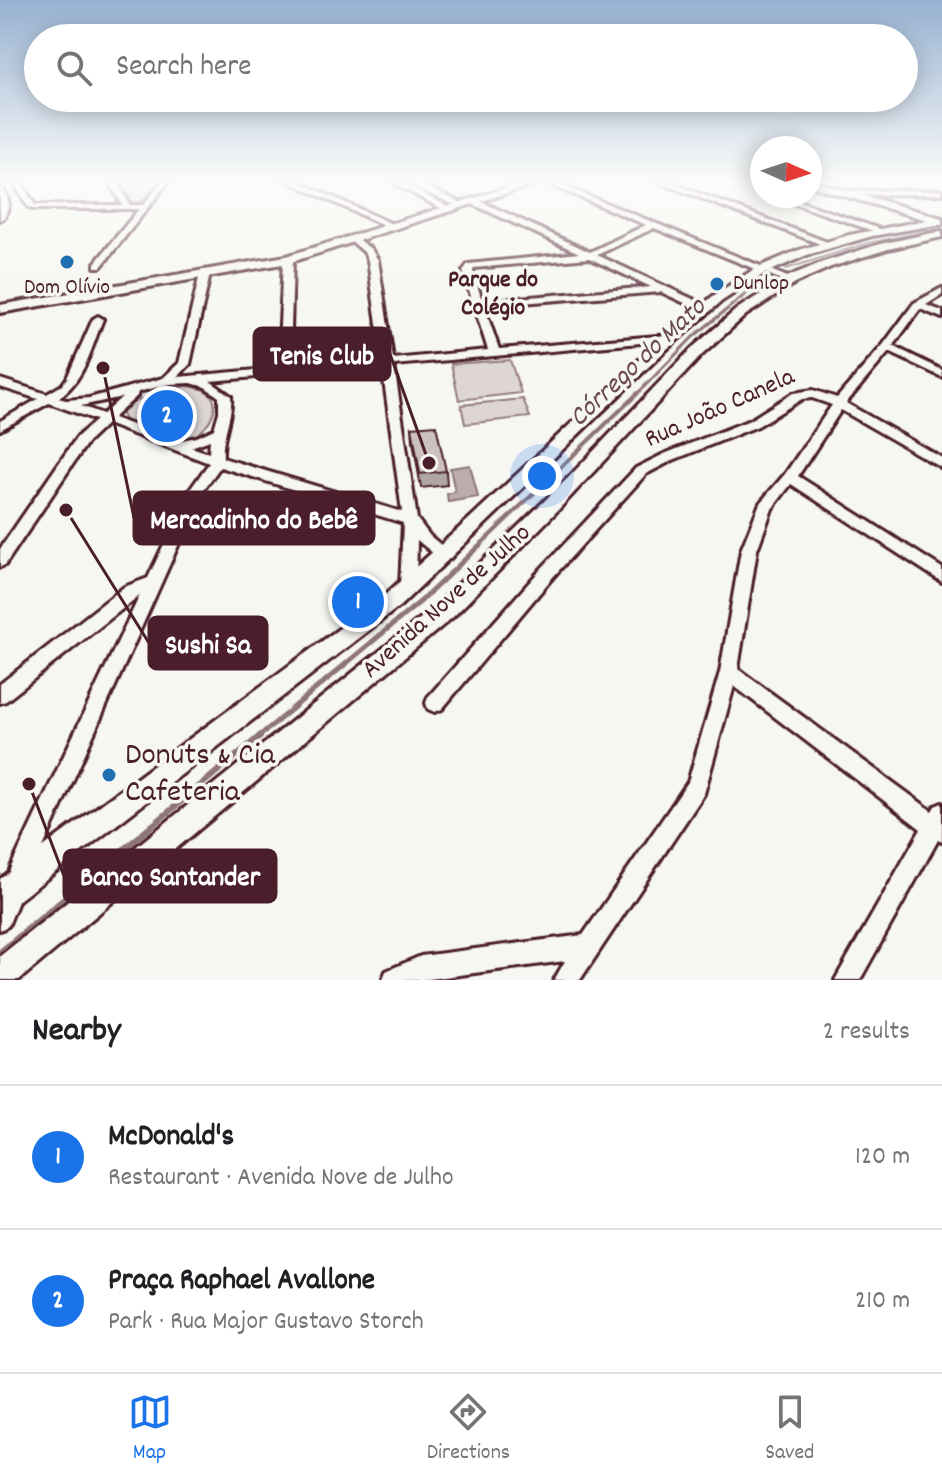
<!DOCTYPE html>
<meta charset="utf-8">
<style>
:root{--surface:#fff;--page:#f6f6f6;--text:#202124;--muted:#757577;--line:#e0e0e0;--accent:#1a73e8}
body{margin:0;font-family:Dekko,sans-serif;background:var(--page);color:var(--text)}
.compass{position:absolute;left:750px;top:136px;width:72px;height:72px;border-radius:50%;background:var(--surface);box-shadow:0 4px 20px #0003;rotate:93deg}
.you{position:absolute;left:542px;top:476px;width:28px;height:28px;margin:-20px;border:6px solid #fff;border-radius:50%;background:#1a73e8;box-shadow:0 0 0 12px #1a73e833}
.badge{display:grid;place-items:center;width:52px;height:52px;border-radius:50%;background:var(--accent);color:#fff;font-size:26px;font-weight:700}
.pin{position:absolute;translate:-50% -50%;border:4px solid #fff;box-shadow:0 2px 8px #0006}
.list{margin:0;padding:0;list-style:none}
h2{display:flex;justify-content:space-between;align-items:center;height:104px;margin:0;padding:0 32px;font-size:34px}
h2 small{font-size:26px;font-weight:400;color:var(--muted)}
.list li{display:grid;grid-template-columns:52px 1fr auto;gap:24px;align-items:center;box-sizing:border-box;height:144px;padding:0 32px;border-top:2px solid var(--line)}
.list b{display:block;font-size:30px;white-space:nowrap}
.list p{margin:0;font-size:26px;white-space:nowrap;color:var(--muted)}
.list em{font-size:26px;font-style:normal;color:var(--muted)}
.icon{flex:none;width:44px;height:44px;fill:none;stroke:currentColor;stroke-width:2;stroke-linecap:round;stroke-linejoin:round}
.map{position:relative;flex:none;width:942px;height:980px;overflow:hidden}
.search{position:absolute;background:var(--surface);box-shadow:0 4px 20px #0003;left:24px;right:24px;top:24px;height:88px;display:flex;align-items:center;gap:20px;box-sizing:border-box;padding:0 28px;border-radius:44px;color:var(--muted);font-size:30px}
.sheet{height:392px;background:var(--surface)}
nav{display:flex;justify-content:space-around;align-items:center;box-sizing:border-box;height:112px;border-top:2px solid var(--line);background:var(--surface);font-size:22px;color:var(--muted)}
nav a{display:grid;justify-items:center;gap:4px}
nav .on{color:var(--accent)}
.map>svg:first-child{display:block}
</style>
<div class="map">
<svg width="942" height="980" viewBox="0 0 942 980">
<rect width="100%" height="100%" fill="#f6f6f2"/>
<filter id="ink" filterUnits="userSpaceOnUse"><feTurbulence type="fractalNoise" baseFrequency=".0125" numOctaves="2"/><feDisplacementMap in="SourceGraphic" scale="16" xChannelSelector="R" yChannelSelector="G"/><feConvolveMatrix kernelMatrix="1 2 1 2 8 2 1 2 1" color-interpolation-filters="sRGB"/></filter>
<g filter="url(#ink)">
<g fill="#ddd6d5" stroke="#947a80" stroke-width="2">
<path d="M 125,180 L 162,180 C 153,192 148,204 131,202 L 123,183 Z"/>
<polygon points="510,360 521,393 459,400 451,364"/>
<path d="M 186,386 C 191,387 199,388 204,390 C 229,402 204,438 184,439 C 171,440 139,425 125,420 L 121,412 L 134,401 Z"/>
<polygon points="523,399 530,417 465,424 461,405"/>
</g>
<polygon fill="#bbadae" stroke="#8e747a" stroke-width="2" points="470,465 478,497 448,502 447,494 455,492 450,468"/>
<g fill="none" stroke-linecap="round" stroke-linejoin="round">
<polyline stroke="#8e747a" stroke-width="2" points="786,269 868,243 942,228"/>
<polyline stroke="#8e747a" stroke-width="3" points="636,395 693,337 763,280"/>
<polyline stroke="#8e747a" stroke-width="4" points="479,546 638,393"/>
<polyline stroke="#8e747a" stroke-width="5" points="257,738 421,601 481,544"/>
<polyline stroke="#8e747a" stroke-width="6" points="0,952 260,736"/>
<defs>
<g id="minor">
<polygon points="12,180 20,180 35,205 122,205 108,180 116,180 130,205 143,205 163,180 170,180 101,267 95,267 95,263 139,209 32,209 28,207"/>
<polygon points="285,180 295,180 399,227 392,229"/>
<polygon points="387,180 397,180 455,210 448,212"/>
<polygon points="406,180 412,180 464,204 457,206 406,184"/>
<path d="M 539,180 L 549,180 L 795,280 L 787,282 L 654,228 L 597,255 L 708,306 L 708,310 L 700,310 L 661,292 L 484,306 L 499,349 L 670,335 L 675,338 L 674,340 L 394,365 L 417,519 L 430,536 L 453,555 L 450,559 L 440,559 L 417,540 L 416,587 L 414,592 L 408,593 L 402,592 L 400,587 L 403,523 L 220,467 L 202,492 L 27,883 L 19,886 L 11,883 L 8,875 L 11,867 L 140,595 L 6,701 L 0,703 L 0,684 L 124,587 L 148,578 L 189,491 L 209,463 L 107,424 L 87,443 L 5,565 L 0,567 L 0,549 L 77,437 L 96,420 L 49,403 L 0,430 L 0,421 L 38,399 L 0,387 L 0,379 L 47,394 L 62,385 L 67,378 L 93,319 L 98,316 L 103,319 C 92,346 84,382 58,398 L 66,400 L 89,398 L 163,378 L 179,363 L 200,274 L 205,271 L 210,274 L 190,364 L 178,377 L 278,368 L 283,259 L 288,256 L 293,259 L 290,367 L 382,359 L 368,260 L 364,252 L 349,239 L 353,236 L 371,249 L 378,260 L 393,359 L 488,350 L 463,271 L 468,264 L 579,253 L 472,204 L 472,200 L 478,200 L 590,252 L 646,225 ZM 589,258 L 651,287 L 482,301 L 473,271 L 474,268 ZM 382,366 L 402,512 L 223,458 C 221,436 233,418 231,396 L 210,381 ZM 191,383 L 205,387 L 219,397 L 219,412 L 214,429 L 197,437 L 177,441 L 113,418 L 137,396 L 138,392 L 171,384 ZM 122,397 L 103,414 L 81,406 ZM 210,440 L 209,453 L 191,447 Z"/>
<polygon points="653,180 664,180 835,245 828,247"/>
<polygon points="942,190 942,194 841,195 837,193 841,191"/>
<polygon points="772,196 784,196 886,231 879,233"/>
<polygon points="942,288 942,295 926,305 942,311 942,318 920,309 893,346 942,370 942,377 889,352 846,403 942,458 942,468 841,410 798,476 942,568 942,582 791,484 772,509 757,550 738,669 932,811 935,806 942,803 942,842 938,840 860,980 835,980 921,829 734,686 704,794 580,980 554,980 565,961 422,980 383,980 386,971 421,956 583,935 688,782 720,672 741,550 760,503 785,474 832,405 812,398 802,399 758,426 673,460 646,474 553,577 442,709 435,712 428,709 426,703 428,697 541,569 636,468 664,454 750,420 793,393 813,390 837,398 883,345 914,303"/>
<polygon points="10,883 18,886 21,894 8,926 0,930 0,891 2,886"/>
</g>
<g id="major">
<polygon points="532,180 548,180 288,263 0,313 0,305 286,256"/>
<polygon points="810,180 942,218 942,224 872,236 807,255 764,274 722,301 666,350 400,606 10,907 0,912 0,879 386,594 467,521 656,344 713,296 756,268 799,250 849,235 927,220 810,186"/>
<polygon points="0,188 5,191 9,204 5,217 0,220"/>
<polygon points="942,231 942,237 888,249 831,267 795,283 746,315 702,355 559,509 453,617 19,980 0,980 0,956 437,605 568,478 692,348 737,309 787,277 823,262 880,244"/>
</g>
</defs>
<use href="#minor" stroke="#4a1f2b" stroke-width="6"/>
<use href="#major" stroke="#4a1f2b" stroke-width="6"/>
<use href="#minor" fill="#f6f6f2" fill-rule="evenodd"/>
<use href="#major" fill="#f6f6f2" fill-rule="evenodd"/>
</g>
<polygon fill="#afa6a5" stroke="#4a1f2b" stroke-width="2" points="412,427 446,471 447,485 421,488 413,442"/>
<polygon fill="#ccc1c0" stroke="#4a1f2b" stroke-width="2" points="436,425 446,471 420,474 412,427"/>
</g>
<linearGradient id="sky" x2="0" y2="1"><stop stop-color="#96b1d1"/><stop offset="0.57" stop-color="#fbfbf9"/><stop offset="1" stop-color="#fbfbf9" stop-opacity="0"/></linearGradient>
<rect width="942" height="318" fill="url(#sky)"/>
<g fill="#1f6fb2" stroke="#f6f6f2" stroke-width="3">
<circle cx="67" cy="262" r="8"/>
<circle cx="717" cy="284" r="8"/>
<circle cx="109" cy="775" r="8"/>
</g>
<g text-anchor="middle" dominant-baseline="central" stroke-width="7" stroke-linejoin="round" paint-order="stroke">
<g font-size="22" fill="#4a1f2b" stroke="#f6f6f2" text-anchor="start">
<text x="733" y="284">Dunlop</text>
<text x="67" y="288" text-anchor="middle">Dom Olívio</text>
</g>
<g font-size="24" font-weight="bold" fill="#4a1f2b" stroke="#f6f6f2">
<text x="493" y="281">Parque do<tspan x="493" dy="28">Colégio</tspan></text>
</g>
<g font-size="26" fill="#4a1f2b" stroke="#f6f6f2">
<text transform="translate(720 409) rotate(-24)">Rua João Canela</text>
<text transform="translate(447 602) rotate(-42)">Avenida Nove de Julho</text>
</g>
<g font-size="28" font-style="italic" fill="#6c4a52" stroke="#f6f6f2">
<text transform="translate(639 364) rotate(-43)">Córrego do Mato</text>
</g>
<g font-size="32" fill="#4a1f2b" stroke="#f6f6f2" text-anchor="start">
<text x="125" y="757">Donuts &amp; Cia<tspan x="125" dy="37">Cafeteria</tspan></text>
</g>
</g>
<path fill="none" stroke="#4a1f2b" stroke-width="3" d="M429 463L390 354M103 368L134 518M66 510L149 643M29 784L64 876"/>
<g fill="#4a1f2b" stroke="#f6f6f2" stroke-width="3">
<circle cx="429" cy="463" r="8"/>
<circle cx="103" cy="368" r="8"/>
<circle cx="66" cy="510" r="8"/>
<circle cx="29" cy="784" r="8"/>
</g>
<g fill="#4a1f2b" stroke="#4a1f2b" stroke-width="3">
<rect x="254" y="328" width="136" height="52" rx="8"/>
<rect x="134" y="492" width="240" height="52" rx="8"/>
<rect x="149" y="617" width="118" height="52" rx="8"/>
<rect x="64" y="850" width="212" height="52" rx="8"/>
</g>
<g font-size="28" text-anchor="middle" font-weight="bold" fill="#fff">
<text x="322" y="364">Tenis Club</text>
<text x="254" y="528">Mercadinho do Bebê</text>
<text x="208" y="653">Sushi Sa</text>
<text x="170" y="885">Banco Santander</text>
</g>
</svg>
<svg class="compass" viewBox="-18 -18 36 36"><path d="M0-13l5 13h-10z" fill="#e53935"/><path d="M0 13l5-13h-10z" fill="#757577"/></svg>
<div class="you"></div>
<div class="pin badge" style="left:358px;top:602px">1</div>
<div class="pin badge" style="left:167px;top:416px">2</div>
<div class="search"><svg class="icon" aria-label="search" viewBox="0 0 24 24"><circle cx="10" cy="10" r="6"/><path d="M15 15l6 6"/></svg>Search here</div>
</div>
<section class="sheet">
<h2>Nearby<small>2 results</small></h2>
<ul class="list">
<li><span class="badge">1</span><div><b>McDonald's</b><p>Restaurant · Avenida Nove de Julho</p></div><em>120 m</em></li>
<li><span class="badge">2</span><div><b>Praça Raphael Avallone</b><p>Park · Rua Major Gustavo Storch</p></div><em>210 m</em></li>
</ul>
</section>
<nav>
<a class="on"><svg class="icon" aria-label="map" viewBox="0 0 24 24"><path d="M3 6l6-2 6 2 6-2v14l-6 2-6-2-6 2zM9 4v14M15 6v14"/></svg>Map</a>
<a><svg class="icon" aria-label="directions" viewBox="0 0 24 24"><path d="M12 3l9 9-9 9-9-9zM9 14v-3h6M13 9l2 2-2 2"/></svg>Directions</a>
<a><svg class="icon" aria-label="saved" viewBox="0 0 24 24"><path d="M7 4h10v16l-5-4-5 4z"/></svg>Saved</a>
</nav>
